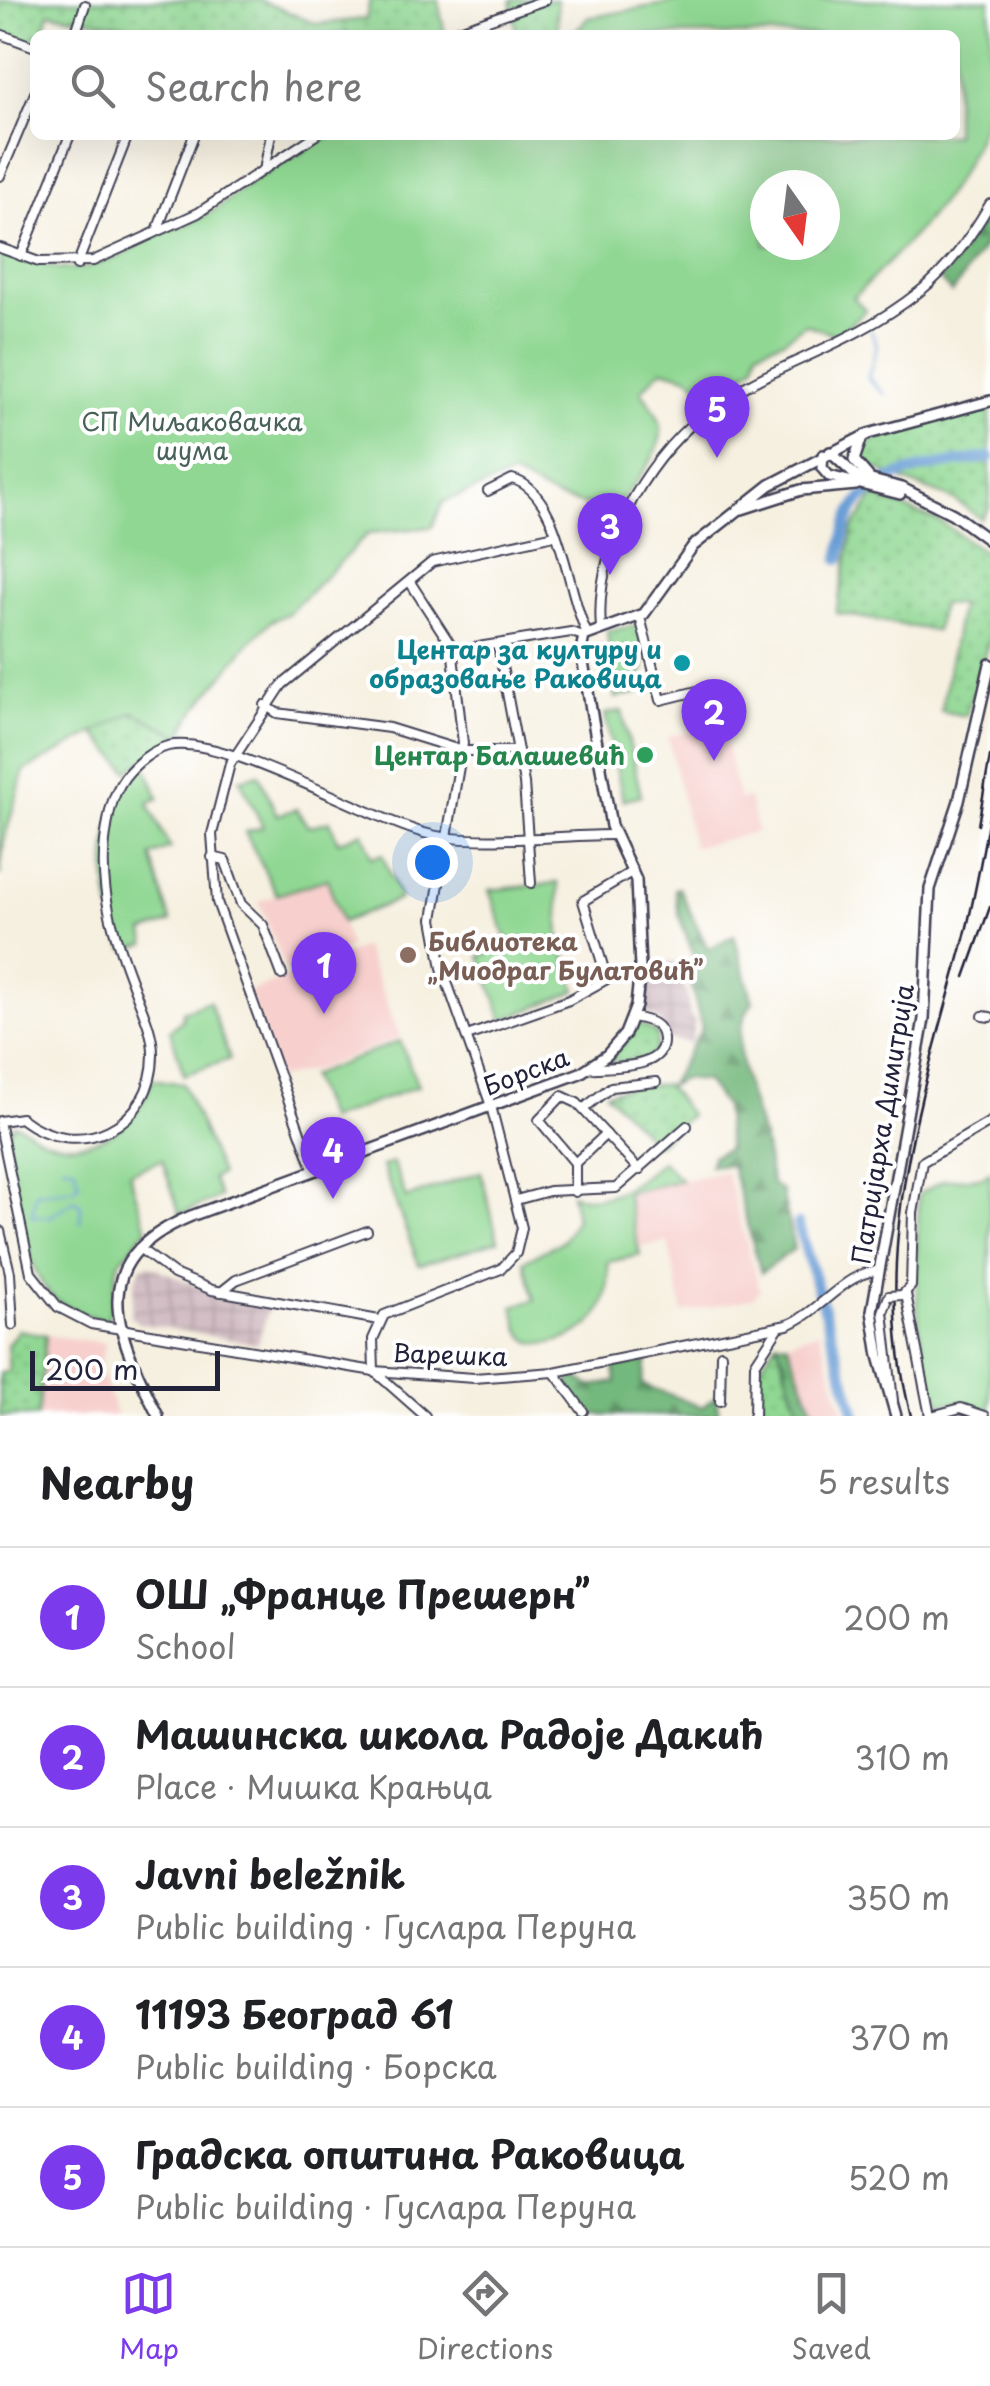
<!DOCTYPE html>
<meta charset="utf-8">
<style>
:root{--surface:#fff;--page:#f2f2f2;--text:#202124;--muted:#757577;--line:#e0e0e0;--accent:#7c3aed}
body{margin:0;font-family:"Playpen Sans",sans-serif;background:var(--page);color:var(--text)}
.compass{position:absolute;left:750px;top:170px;width:90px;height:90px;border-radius:50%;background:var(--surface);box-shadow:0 10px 40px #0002;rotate:166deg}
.scale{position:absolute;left:30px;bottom:25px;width:190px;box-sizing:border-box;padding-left:10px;border:5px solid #22223b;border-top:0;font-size:28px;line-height:35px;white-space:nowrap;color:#22223b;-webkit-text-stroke:8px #fff;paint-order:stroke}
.you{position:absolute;left:432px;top:862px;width:35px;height:35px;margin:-25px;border:8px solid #fff;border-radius:50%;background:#1a73e8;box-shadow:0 0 0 15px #1a73e833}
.badge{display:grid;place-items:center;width:65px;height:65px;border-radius:50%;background:var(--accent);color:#fff;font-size:32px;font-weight:700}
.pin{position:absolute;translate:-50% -82px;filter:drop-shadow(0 2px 5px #0008)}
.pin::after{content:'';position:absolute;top:52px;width:35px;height:30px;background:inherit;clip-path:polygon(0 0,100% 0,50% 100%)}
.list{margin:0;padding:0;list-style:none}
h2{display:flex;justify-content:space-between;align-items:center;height:130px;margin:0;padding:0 40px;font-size:42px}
h2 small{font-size:32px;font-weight:400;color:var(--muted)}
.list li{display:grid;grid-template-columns:65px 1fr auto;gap:30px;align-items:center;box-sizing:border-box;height:140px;padding:0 40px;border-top:2px solid var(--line)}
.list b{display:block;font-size:38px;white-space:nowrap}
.list p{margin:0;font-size:32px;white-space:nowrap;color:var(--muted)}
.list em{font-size:32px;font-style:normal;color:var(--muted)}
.icon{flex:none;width:55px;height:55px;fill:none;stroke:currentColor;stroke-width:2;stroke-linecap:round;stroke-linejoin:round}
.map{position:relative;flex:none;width:990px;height:1416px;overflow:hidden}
.search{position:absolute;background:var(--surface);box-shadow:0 10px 40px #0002;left:30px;right:30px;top:30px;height:110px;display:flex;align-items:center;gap:25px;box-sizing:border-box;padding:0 35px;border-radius:15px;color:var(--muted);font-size:38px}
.sheet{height:830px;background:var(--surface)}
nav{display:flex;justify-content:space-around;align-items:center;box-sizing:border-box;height:140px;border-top:2px solid var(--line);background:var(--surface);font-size:28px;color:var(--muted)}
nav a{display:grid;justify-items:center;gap:5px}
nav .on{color:var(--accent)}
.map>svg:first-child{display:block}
</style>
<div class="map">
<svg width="990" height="1416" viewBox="0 0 990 1416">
<defs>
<pattern id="industrial-grid" width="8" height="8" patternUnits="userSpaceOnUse" patternTransform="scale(2.5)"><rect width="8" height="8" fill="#d2bec4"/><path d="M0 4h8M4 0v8" fill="none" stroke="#b4a3a9"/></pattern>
<pattern id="grass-dots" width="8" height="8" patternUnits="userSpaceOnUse" patternTransform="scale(2.5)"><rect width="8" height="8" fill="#8fd792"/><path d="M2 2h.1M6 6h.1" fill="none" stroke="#7bb87f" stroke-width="1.8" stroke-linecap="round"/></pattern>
<pattern id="forest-firs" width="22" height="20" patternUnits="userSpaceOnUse" patternTransform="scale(2.5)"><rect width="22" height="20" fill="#73b87c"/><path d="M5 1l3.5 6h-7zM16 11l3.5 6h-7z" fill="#5e9567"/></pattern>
</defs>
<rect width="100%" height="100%" fill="#fff"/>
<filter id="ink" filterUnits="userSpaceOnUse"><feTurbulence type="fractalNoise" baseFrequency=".01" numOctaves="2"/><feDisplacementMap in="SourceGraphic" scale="20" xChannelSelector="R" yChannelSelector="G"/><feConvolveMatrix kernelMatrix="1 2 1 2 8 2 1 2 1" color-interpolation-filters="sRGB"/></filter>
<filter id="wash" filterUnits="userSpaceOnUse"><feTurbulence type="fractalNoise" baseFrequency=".0048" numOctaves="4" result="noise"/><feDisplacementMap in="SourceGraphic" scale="40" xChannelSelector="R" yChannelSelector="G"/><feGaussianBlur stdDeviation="2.25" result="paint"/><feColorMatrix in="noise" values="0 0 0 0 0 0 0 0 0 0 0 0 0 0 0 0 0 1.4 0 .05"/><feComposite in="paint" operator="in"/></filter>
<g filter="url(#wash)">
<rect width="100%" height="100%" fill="#f6f0e0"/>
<g fill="#f7d0ce">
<polygon points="722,724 739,799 749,798 757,832 693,847 668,737"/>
<polygon points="328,879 350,947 286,971 259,901"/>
<polygon points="364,947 400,1037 317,1069 278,1078 249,992"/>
<polygon points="726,1171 760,1290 753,1298 683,1313 668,1242 638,1247 626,1192"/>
<polygon points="819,1331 845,1416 816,1416 787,1342"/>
<polygon points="46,1335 106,1343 99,1367 117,1416 38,1416"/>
</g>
<g fill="url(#industrial-grid)">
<polygon points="675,962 687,993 690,1017 696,1021 690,1043 667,1039 660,1021 642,1010 648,964"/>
<polygon points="149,1265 224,1298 270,1305 257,1344 138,1323 130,1316 135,1280 141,1267"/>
</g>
<g fill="url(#grass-dots)" stroke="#587c66" stroke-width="2.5">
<polygon points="0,0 260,0 316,24 366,19 370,0 438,0 445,35 348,35 346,31 339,35 161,35 161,31 49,13 43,35 35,35 35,47 0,35"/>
<polygon points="511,0 557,0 558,35 517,35"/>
<path d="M 990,408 L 990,455 L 891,475 L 860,461 L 861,451 C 889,422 952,418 990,408 Z"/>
<polygon points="990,459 990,507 981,519 955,500 897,478"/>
<polygon points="874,496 941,522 990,556 990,637 966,716 941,711 960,605 941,604 936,631 836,613 853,528"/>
<polygon points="634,626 642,631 644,668 638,693 615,698 607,631"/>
<polygon points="0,644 181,736 128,771 93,731 104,725"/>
<polygon points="637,1022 658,1034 655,1053 644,1060 607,1062"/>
<polygon points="637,1085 666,1085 690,1115 656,1145 606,1093"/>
<polygon points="18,1330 46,1335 38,1416 0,1416 0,1373 9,1371 7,1345"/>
<polygon points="777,1341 781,1344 804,1416 761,1416 759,1368"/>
</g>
<g fill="url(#forest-firs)" stroke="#4a6d5c" stroke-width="2.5">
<polygon points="990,211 990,237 952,293 940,280"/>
<path d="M 679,888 L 708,949 L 734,935 L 753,1002 C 724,1040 751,1098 763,1138 C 767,1152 768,1168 772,1184 L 782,1191 L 794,1249 L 761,1273 L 731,1165 L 710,1165 L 712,1156 L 728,1149 L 724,1106 L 706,1081 L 682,1079 L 669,1086 L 702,1028 L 691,985 L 697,964 L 679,916 L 675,889 Z"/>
<polygon points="787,1342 816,1416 800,1416 777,1343"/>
<polygon points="647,1360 642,1384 702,1407 716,1396 719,1416 586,1414 567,1383 574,1376 590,1386 616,1382 614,1367"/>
</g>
<g fill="#8fd792" stroke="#587c66" stroke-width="2.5" fill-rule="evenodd">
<path d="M 685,0 L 990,0 C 990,31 990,69 989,100 C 972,184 910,240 853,298 L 866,310 L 837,335 L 805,324 L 784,340 L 758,350 L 755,365 L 715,397 L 687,376 L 662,369 L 641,391 C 648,402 659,413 661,427 C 664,453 628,492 612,511 L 557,498 L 512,475 L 443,502 L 432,527 L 369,533 L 289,613 L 271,621 L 246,646 L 190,717 L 181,736 L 133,712 L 24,771 L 4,840 L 0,876 L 0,253 L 59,269 L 85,268 L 119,257 L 162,232 L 187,225 L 218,208 L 253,181 L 331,135 L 955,135 L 955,35 L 571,35 L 588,18 ZM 765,185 L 825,185 L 825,245 L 765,245 Z"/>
<polygon points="622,711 641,795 623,800 605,714"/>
<path d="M 145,765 L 159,798 L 148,803 L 170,848 L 151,856 L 171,922 L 144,932 L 146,944 L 125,950 C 99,901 95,801 145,765 Z"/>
<polygon points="259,774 277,815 297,809 308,827 330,821 338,842 363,832 372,858 382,854 400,899 342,922 327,879 277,895 245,832 263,827 240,779"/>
<polygon points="558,883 560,937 576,991 503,1020 480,956 509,946 489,890"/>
<polygon points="209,1001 230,1059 184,1075 170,1030 182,1020 183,1011"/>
<polygon points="400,1041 418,1086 328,1120 310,1076"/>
<path d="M 152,1079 L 183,1084 L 221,1174 L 212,1178 L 220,1197 L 180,1214 L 162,1160 L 129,1173 L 147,1229 L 118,1264 L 108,1321 C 88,1316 66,1310 51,1295 C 23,1268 12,1175 7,1135 L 14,1124 C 27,1127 36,1138 49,1141 C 97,1155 141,1122 152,1079 Z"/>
<path d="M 662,1161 L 681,1180 L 626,1193 L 640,1255 L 608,1262 C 609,1282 608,1305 593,1321 C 580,1336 538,1355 523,1335 C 517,1328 516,1315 513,1306 L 535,1300 L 524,1261 L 563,1241 L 576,1218 L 571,1194 C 608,1207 635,1184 662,1161 Z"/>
<polygon points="393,1163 406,1198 481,1172 498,1241 419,1265 382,1166"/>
<path d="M 990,1172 L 990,1415 L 962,1401 L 941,1404 C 909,1337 917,1267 919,1194 L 944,1180 L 982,1177 Z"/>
</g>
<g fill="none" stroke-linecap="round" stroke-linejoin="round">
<g stroke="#699dd5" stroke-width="2.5">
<polyline points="871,331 877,345 868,378 884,394"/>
<polyline points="63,1165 75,1168 79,1184 73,1189 36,1193 32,1216 50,1217 75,1200 81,1206 80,1222"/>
</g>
<g stroke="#699dd5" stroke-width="11">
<path d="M 839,559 C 843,545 844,527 851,514 C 875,466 944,466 990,457"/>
<polyline points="798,1224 856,1416"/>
</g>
</g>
</g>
<g filter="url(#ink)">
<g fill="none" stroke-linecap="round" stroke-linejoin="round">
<defs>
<g id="minor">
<polyline points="0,34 35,47"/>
<polyline points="75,35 85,5"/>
<polyline points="445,35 545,0"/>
<polyline points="265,165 271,135"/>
<polyline points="0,176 35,93"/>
<polyline points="158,228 194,135"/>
<polyline points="0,248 39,262 93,261 198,213 316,135"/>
<polyline points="21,256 70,135"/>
<polyline points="77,265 128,135"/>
<path d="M 488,491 L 512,479 C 561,491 567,595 587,633"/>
<polyline points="640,617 661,700 709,688 718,724"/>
<path d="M 601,628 C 597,581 611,538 634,497 C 709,365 814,375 919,292 C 949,269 971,236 990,204"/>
<polyline points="498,645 524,783 531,883"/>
<polyline points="453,651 571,632 584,636"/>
<polyline points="265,705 277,713 389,728 463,751 518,751"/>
<polyline points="212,857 225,860 241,904 263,925 282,975"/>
<polyline points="983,1016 990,1017"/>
<polyline points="467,1036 569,1000 607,979 583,901 633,871"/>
<path d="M 587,1069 C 609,1066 665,1071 663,1039 C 662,1022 646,1020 633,1017"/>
<polyline points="583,1109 611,1087 656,1082"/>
<path d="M 0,1121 L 21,1118 C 78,1163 154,1127 153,1053 C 153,1031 141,1008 134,988 C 115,939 99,893 105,841 C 108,818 111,796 125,777 C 135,764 152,750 168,746 C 224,733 370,821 432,835 C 475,845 566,835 614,835"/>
<path d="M 0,1126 L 31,1273 L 58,1307 L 91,1324 L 374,1371 L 474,1378 L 554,1372 L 787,1325 C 818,1314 847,1270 879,1271"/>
<polyline points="575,1163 606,1134"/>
<polyline points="314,1171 217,902 212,834 230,764 282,685 432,562 555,535"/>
<polyline points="575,1192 575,1163 539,1120 562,1096 577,1103 639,1170"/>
<polyline points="516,1200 549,1191 616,1188 687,1126"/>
<polyline points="0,1231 10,1273 13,1325"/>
<polyline points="139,1248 174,1274 212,1290 379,1320"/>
<polyline points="221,1292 236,1280 367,1231"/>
<polyline points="906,1294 930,1416"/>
<polyline points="902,1295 911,1286 913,1213 922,1162 990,1122"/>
<polyline points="889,1296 883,1312 893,1401"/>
<polyline points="374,1371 373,1339 384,1315 501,1269 516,1253 522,1228 491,1106 442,968 433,919 463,743 452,647 410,582"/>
<polyline points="374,1371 425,1416"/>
<polyline points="554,1372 583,1411"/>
<polyline points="720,1401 721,1354"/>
<polyline points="754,1416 755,1364 779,1327"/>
<polyline points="931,1416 961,1408 985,1416"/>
</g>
<g id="major">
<polyline points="861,440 854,460 868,476"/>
<polyline points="830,452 856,476 902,488 953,514 990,541"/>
<polyline points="823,455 822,468 829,476 900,494"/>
<polyline points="742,509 801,490 856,485"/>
<path d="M 158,1416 C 117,1333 81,1262 191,1216 L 580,1073 L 607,1055 L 625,1034 L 636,1006 L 640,968 L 636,880 L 611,826 L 581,651 L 584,636 L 644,614 L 693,546 L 770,485 L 868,434 L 990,401"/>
<polyline points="896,1416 879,1356 872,1311 924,1019 930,889 959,801 990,664"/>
</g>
</defs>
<use href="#minor" stroke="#424154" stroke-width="12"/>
<use href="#major" stroke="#424154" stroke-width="14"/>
<use href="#minor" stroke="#fff" stroke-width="8"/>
<use href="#major" stroke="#fff" stroke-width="9"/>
<g stroke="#22223b" stroke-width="2.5">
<polyline points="978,825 990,756"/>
<polyline points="965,977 990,907"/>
<path d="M 911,1416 C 868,1252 922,1096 964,939 C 975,897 982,855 990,812"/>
</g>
<defs>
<polyline id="minor-bridge" points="889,1296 902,1295"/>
</defs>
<use href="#minor-bridge" stroke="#424154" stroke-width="12" stroke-linecap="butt"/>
<use href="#minor-bridge" stroke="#fff" stroke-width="8"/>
</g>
</g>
<circle fill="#0f9aa8" stroke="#fff" stroke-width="4" cx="682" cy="663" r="10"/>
<circle fill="#2e9e5b" stroke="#fff" stroke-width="4" cx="645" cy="755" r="10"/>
<circle fill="#8d6e63" stroke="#fff" stroke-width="4" cx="408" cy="955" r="10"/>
<g text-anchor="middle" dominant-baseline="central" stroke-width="8" stroke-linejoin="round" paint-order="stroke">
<g font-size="25" fill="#486159" stroke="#fff">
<text x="192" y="421">СП Миљаковачка<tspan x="192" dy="29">шума</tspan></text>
</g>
<g font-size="25" font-weight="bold" fill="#0d838f" stroke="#fff" text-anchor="end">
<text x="662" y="649">Центар за културу и<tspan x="662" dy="29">образовање Раковица</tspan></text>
</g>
<g font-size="25" font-weight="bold" fill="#27864d" stroke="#fff" text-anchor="end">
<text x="625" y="755">Центар Балашевић</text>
</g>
<g font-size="25" font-weight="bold" fill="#785e54" stroke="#fff" text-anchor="start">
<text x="428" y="941">Библиотека<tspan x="428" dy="29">„Миодраг Булатовић”</tspan></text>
</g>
<g font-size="25" fill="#22223b" stroke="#fff">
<text transform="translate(526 1071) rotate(-21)">Борска</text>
<text transform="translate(882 1124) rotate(-81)">Патријарха Димитрија</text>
<text transform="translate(450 1354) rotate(2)">Варешка</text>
</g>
</g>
</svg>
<svg class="compass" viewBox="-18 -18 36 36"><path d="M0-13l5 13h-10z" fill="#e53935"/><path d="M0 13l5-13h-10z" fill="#757577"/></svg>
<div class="scale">200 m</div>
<div class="you"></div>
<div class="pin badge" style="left:324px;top:1014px">1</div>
<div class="pin badge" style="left:714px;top:761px">2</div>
<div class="pin badge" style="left:610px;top:575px">3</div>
<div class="pin badge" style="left:333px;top:1199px">4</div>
<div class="pin badge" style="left:717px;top:458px">5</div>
<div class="search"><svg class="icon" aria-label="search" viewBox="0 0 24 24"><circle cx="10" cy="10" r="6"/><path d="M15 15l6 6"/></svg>Search here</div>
</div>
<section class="sheet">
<h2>Nearby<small>5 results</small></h2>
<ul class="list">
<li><span class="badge">1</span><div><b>ОШ „Франце Прешерн”</b><p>School</p></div><em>200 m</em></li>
<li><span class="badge">2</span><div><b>Машинска школа Радоје Дакић</b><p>Place · Мишка Крањца</p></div><em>310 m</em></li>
<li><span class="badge">3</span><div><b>Javni beležnik</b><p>Public building · Гуслара Перуна</p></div><em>350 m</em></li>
<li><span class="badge">4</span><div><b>11193 Београд 61</b><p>Public building · Борска</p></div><em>370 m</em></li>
<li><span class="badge">5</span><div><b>Градска општина Раковица</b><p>Public building · Гуслара Перуна</p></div><em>520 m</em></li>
</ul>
</section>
<nav>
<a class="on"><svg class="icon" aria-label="map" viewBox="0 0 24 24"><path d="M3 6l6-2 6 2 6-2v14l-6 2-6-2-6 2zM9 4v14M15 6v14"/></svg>Map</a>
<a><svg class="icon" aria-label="directions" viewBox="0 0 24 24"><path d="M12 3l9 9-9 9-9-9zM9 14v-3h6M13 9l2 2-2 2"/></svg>Directions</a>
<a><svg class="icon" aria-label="saved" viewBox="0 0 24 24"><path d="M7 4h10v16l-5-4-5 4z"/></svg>Saved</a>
</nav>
